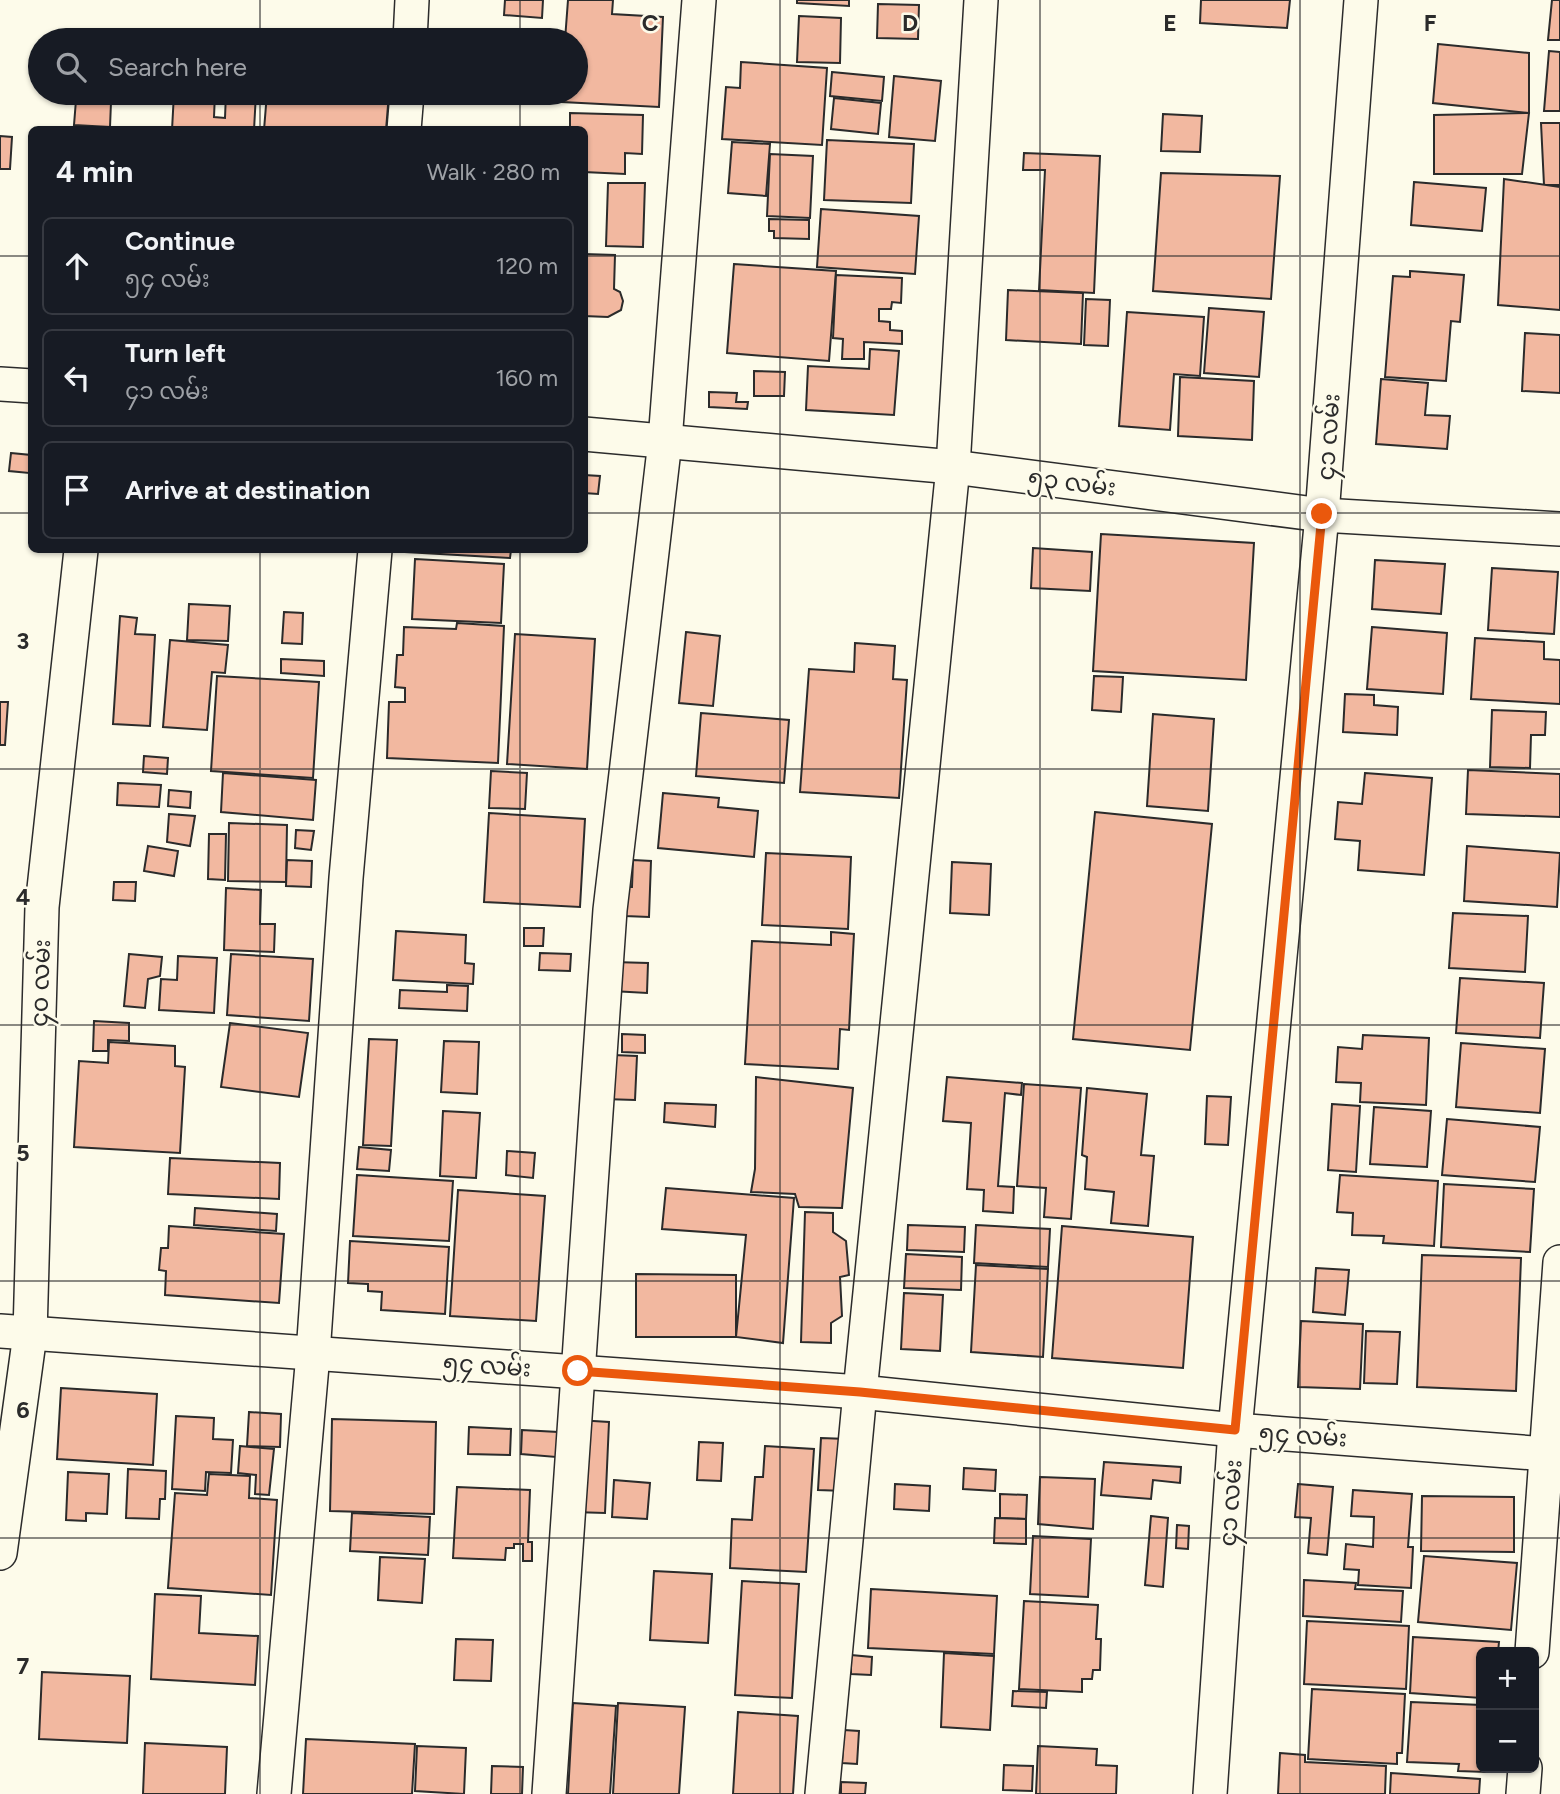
<!DOCTYPE html>
<meta charset="utf-8">
<style>
:root{--surface:#171b24;--page:#20242c;--text:#f1f3f6;--muted:#9ea1a6;--line:#363941}
body{margin:0;font-family:Figtree,"Noto Sans Myanmar",sans-serif;background:var(--page);color:var(--text)}
.controls{position:absolute;right:21px;bottom:21px;display:grid;overflow:hidden;border-radius:10px;box-shadow:0 2px 5px #0004}
.controls button{width:63px;height:63px;display:grid;place-items:center;padding:0;border:0;border-bottom:2px solid var(--line);background:var(--surface);color:var(--text);font:35px sans-serif}
.stop{position:absolute;width:21px;height:21px;margin:-16px;border:5px solid #ea580c;border-radius:50%;background:#fff}
.stop.end{background:#ea580c;border-color:#fff;box-shadow:0 2px 7px #0008}
.list{margin:0;padding:0;list-style:none}
h2{display:flex;justify-content:space-between;align-items:center;height:91px;margin:0;padding:0 28px;font-size:30px}
h2 small{font-size:23px;font-weight:400;color:var(--muted)}
.list li{display:grid;grid-template-columns:46px 1fr auto;gap:21px;align-items:center;box-sizing:border-box;height:98px;margin:0 14px 14px;padding:0 14px;border:2px solid var(--line);border-radius:10px}
.list b{display:block;font-size:26px;white-space:nowrap}
.list p{margin:0;font-size:23px;white-space:nowrap;color:var(--muted)}
.list em{font-size:23px;font-style:normal;color:var(--muted)}
.icon{flex:none;width:38px;height:38px;fill:none;stroke:currentColor;stroke-width:2;stroke-linecap:round;stroke-linejoin:round}
.map{position:relative;flex:none;width:1560px;height:1794px;overflow:hidden}
.search{position:absolute;background:var(--surface);box-shadow:0 2px 5px #0004;left:28px;top:28px;width:560px;height:77px;display:flex;align-items:center;gap:18px;box-sizing:border-box;padding:0 24px;border-radius:38px;color:var(--muted);font-size:26px}
.panel{position:absolute;background:var(--surface);box-shadow:0 2px 5px #0004;left:28px;top:126px;width:560px;height:427px;border-radius:10px}
.map>svg:first-child{display:block}
</style>
<div class="map">
<svg width="1560" height="1794" viewBox="0 0 1560 1794">
<rect width="100%" height="100%" fill="#fdfbea"/>
<g fill="#f2b8a0" stroke="#2b2b2b" stroke-width="2">
<polygon points="505,0 543,0 542,18 504,15"/>
<polygon points="568,0 613,0 612,14 663,17 659,107 562,102 562,93 576,93 576,40 565,40"/>
<polygon points="797,0 849,0 849,6 797,3"/>
<polygon points="1201,0 1290,0 1287,28 1200,23"/>
<polygon points="1552,0 1560,0 1560,40 1548,40"/>
<polygon points="878,4 919,5 918,39 877,38"/>
<polygon points="799,16 841,18 840,63 797,62"/>
<polygon points="69,34 113,37 113,40 68,40"/>
<polygon points="1438,44 1529,53 1529,113 1433,103"/>
<polygon points="1549,51 1560,52 1560,111 1544,111"/>
<polygon points="741,62 827,68 822,145 722,139 726,87 740,88"/>
<polygon points="832,72 884,77 882,101 830,96"/>
<polygon points="894,76 941,81 935,141 889,137"/>
<polygon points="174,93 215,93 214,117 225,118 226,93 256,93 254,130 172,130"/>
<polygon points="267,93 389,93 386,130 264,130"/>
<polygon points="834,98 881,103 878,134 831,129"/>
<polygon points="76,100 111,102 110,127 74,125"/>
<polygon points="570,113 643,115 642,154 625,153 625,174 584,172 584,130 570,130"/>
<polygon points="1529,113 1522,174 1434,174 1434,115"/>
<polygon points="1163,114 1202,116 1200,152 1161,151"/>
<polygon points="1541,123 1560,123 1560,185 1544,185"/>
<polygon points="0,136 12,137 10,169 0,169"/>
<polygon points="827,140 914,144 911,203 824,200"/>
<polygon points="732,142 770,144 766,196 728,193"/>
<polygon points="1024,153 1100,156 1094,293 1039,290 1045,170 1023,170"/>
<polygon points="770,154 813,156 810,218 767,216"/>
<polygon points="1161,173 1280,176 1271,299 1153,291"/>
<polygon points="1504,179 1560,187 1560,310 1498,305"/>
<polygon points="1414,182 1486,188 1482,231 1411,225"/>
<polygon points="608,183 645,183 643,247 606,246"/>
<polygon points="821,209 919,216 915,274 817,267"/>
<polygon points="769,219 809,220 809,239 774,238 774,231 769,231"/>
<polygon points="584,254 615,255 614,289 620,292 623,301 621,310 608,317 584,316"/>
<polygon points="734,264 836,271 829,361 727,353"/>
<polygon points="1410,271 1464,275 1460,322 1451,321 1446,381 1385,377 1393,276 1410,277"/>
<polygon points="836,275 902,278 901,303 892,302 891,309 879,309 879,321 890,322 890,330 902,331 902,344 864,342 864,359 842,359 843,339 833,338"/>
<polygon points="1008,290 1083,293 1081,344 1006,340"/>
<polygon points="1086,299 1110,300 1108,346 1084,345"/>
<polygon points="1209,308 1264,312 1259,377 1204,373"/>
<polygon points="1127,312 1204,317 1200,376 1174,374 1170,430 1119,426"/>
<polygon points="1525,333 1560,335 1560,393 1522,391"/>
<polygon points="870,349 899,351 894,415 806,410 808,366 869,369"/>
<polygon points="754,371 785,372 784,396 754,396"/>
<polygon points="1180,377 1254,381 1252,440 1178,436"/>
<polygon points="1381,379 1428,383 1425,415 1450,416 1447,449 1376,444"/>
<polygon points="709,392 737,393 736,402 748,402 747,409 709,407"/>
<polygon points="11,453 31,455 29,473 9,471"/>
<polygon points="584,475 600,476 598,494 584,493"/>
<polygon points="1101,534 1254,543 1246,680 1093,671"/>
<polygon points="1033,548 1092,552 1090,591 1031,588"/>
<polygon points="407,550 511,550 510,558 406,552"/>
<polygon points="415,559 504,564 501,623 412,619"/>
<polygon points="1375,560 1445,564 1441,614 1372,609"/>
<polygon points="1492,568 1558,572 1554,634 1488,630"/>
<polygon points="189,604 230,606 228,641 187,640"/>
<polygon points="284,612 303,613 302,644 282,643"/>
<polygon points="120,616 137,618 135,634 155,635 150,726 113,724"/>
<polygon points="457,623 504,626 498,763 387,758 389,702 405,702 405,688 395,687 397,655 403,655 404,627 456,629"/>
<polygon points="1372,627 1447,633 1443,694 1367,689"/>
<polygon points="686,632 720,636 713,706 679,703"/>
<polygon points="515,634 595,639 587,769 507,764"/>
<polygon points="1475,638 1544,642 1544,659 1560,660 1560,704 1471,699"/>
<polygon points="170,640 228,645 225,673 212,672 207,730 163,727"/>
<polygon points="855,643 895,646 893,679 907,680 899,798 800,792 809,669 854,672"/>
<polygon points="281,659 324,661 324,676 281,673"/>
<polygon points="217,676 319,682 313,778 211,771"/>
<polygon points="1094,676 1123,677 1121,712 1092,710"/>
<polygon points="1345,694 1374,695 1374,705 1398,707 1397,735 1343,732"/>
<polygon points="0,702 8,702 5,745 0,745"/>
<polygon points="1492,710 1546,712 1545,735 1531,735 1530,768 1490,767"/>
<polygon points="701,713 789,720 784,783 696,776"/>
<polygon points="1153,714 1214,719 1208,811 1147,806"/>
<polygon points="144,756 168,758 167,774 143,772"/>
<polygon points="1468,770 1560,774 1560,817 1466,814"/>
<polygon points="491,771 527,773 525,809 489,808"/>
<polygon points="223,773 316,780 313,820 221,812"/>
<polygon points="1365,773 1432,778 1424,875 1358,870 1360,841 1335,839 1338,802 1362,804"/>
<polygon points="118,783 161,785 159,807 117,805"/>
<polygon points="169,790 191,792 190,808 168,806"/>
<polygon points="663,793 719,798 718,807 758,811 754,857 658,848"/>
<polygon points="1095,812 1212,824 1190,1050 1073,1039"/>
<polygon points="489,813 585,819 580,907 484,902"/>
<polygon points="169,814 195,816 190,846 167,842"/>
<polygon points="229,823 287,825 286,882 228,881"/>
<polygon points="296,830 314,831 311,850 295,848"/>
<polygon points="209,834 226,834 225,880 208,879"/>
<polygon points="148,846 178,851 174,876 144,871"/>
<polygon points="1467,846 1560,853 1557,907 1464,901"/>
<polygon points="766,853 851,857 848,929 762,925"/>
<polygon points="287,860 312,861 311,887 286,886"/>
<polygon points="633,860 651,861 649,917 625,916 626,887 632,887"/>
<polygon points="952,862 991,864 989,915 950,913"/>
<polygon points="114,882 136,882 135,901 113,900"/>
<polygon points="226,888 261,890 260,924 275,924 274,952 224,950"/>
<polygon points="1453,913 1528,916 1525,972 1449,968"/>
<polygon points="524,928 544,928 543,946 524,946"/>
<polygon points="396,931 466,935 465,963 474,964 473,984 393,980"/>
<polygon points="831,932 854,934 849,1030 840,1029 838,1069 745,1064 752,941 831,945"/>
<polygon points="540,953 571,954 570,971 539,970"/>
<polygon points="129,954 162,957 160,976 148,979 145,1008 124,1006"/>
<polygon points="231,954 313,959 309,1021 227,1015"/>
<polygon points="178,956 217,958 214,1013 159,1010 161,979 177,980"/>
<polygon points="613,962 648,963 647,993 612,991"/>
<polygon points="1460,978 1544,983 1540,1038 1456,1033"/>
<polygon points="447,985 468,986 467,1011 399,1008 400,990 447,992"/>
<polygon points="94,1021 129,1023 129,1041 108,1040 108,1051 93,1051"/>
<polygon points="230,1023 308,1033 299,1097 221,1087"/>
<polygon points="622,1034 645,1035 645,1053 622,1052"/>
<polygon points="1363,1035 1429,1038 1426,1105 1360,1102 1361,1083 1336,1082 1338,1047 1362,1049"/>
<polygon points="369,1039 397,1040 391,1146 363,1145"/>
<polygon points="444,1041 479,1042 477,1094 441,1092"/>
<polygon points="109,1042 175,1046 175,1066 185,1067 180,1153 74,1147 79,1061 108,1063"/>
<polygon points="1461,1043 1545,1049 1540,1113 1456,1107"/>
<polygon points="613,1055 637,1056 635,1100 604,1099"/>
<polygon points="756,1077 853,1088 842,1208 799,1207 795,1194 751,1192 755,1169"/>
<polygon points="947,1077 1022,1083 1021,1095 1005,1093 998,1186 1014,1187 1013,1213 983,1211 984,1190 967,1189 971,1123 943,1121"/>
<polygon points="1024,1084 1081,1088 1071,1219 1044,1217 1046,1188 1017,1186"/>
<polygon points="1087,1088 1147,1094 1141,1155 1154,1156 1148,1226 1111,1223 1114,1192 1085,1189 1087,1157 1082,1155"/>
<polygon points="1207,1096 1231,1097 1228,1145 1205,1144"/>
<polygon points="665,1103 716,1105 715,1127 664,1122"/>
<polygon points="1332,1104 1360,1106 1356,1172 1328,1170"/>
<polygon points="1374,1107 1431,1111 1427,1167 1370,1164"/>
<polygon points="443,1111 480,1113 476,1178 440,1176"/>
<polygon points="1447,1119 1540,1127 1535,1182 1442,1175"/>
<polygon points="359,1147 391,1150 389,1171 357,1169"/>
<polygon points="507,1151 535,1153 533,1178 506,1175"/>
<polygon points="170,1158 280,1163 279,1199 168,1194"/>
<polygon points="357,1175 453,1181 449,1241 353,1236"/>
<polygon points="1340,1175 1438,1181 1434,1246 1383,1243 1384,1236 1352,1235 1353,1213 1337,1212"/>
<polygon points="1444,1184 1534,1189 1530,1252 1441,1247"/>
<polygon points="666,1188 794,1198 783,1343 736,1337 746,1235 662,1229"/>
<polygon points="458,1190 545,1196 536,1321 450,1316"/>
<polygon points="195,1208 277,1214 276,1231 194,1225"/>
<polygon points="805,1212 833,1213 833,1232 846,1241 849,1275 840,1277 842,1316 831,1323 831,1343 801,1342"/>
<polygon points="908,1225 965,1227 964,1252 907,1250"/>
<polygon points="976,1225 1050,1229 1048,1267 974,1263"/>
<polygon points="169,1226 284,1234 279,1303 165,1295 166,1271 159,1270 161,1248 168,1248"/>
<polygon points="1062,1226 1193,1237 1183,1368 1052,1358"/>
<polygon points="350,1241 449,1247 445,1314 381,1310 382,1292 368,1291 368,1284 348,1283"/>
<polygon points="906,1254 962,1257 961,1290 904,1288"/>
<polygon points="1422,1255 1521,1258 1516,1391 1417,1387"/>
<polygon points="976,1265 1048,1269 1043,1357 971,1352"/>
<polygon points="1316,1268 1349,1270 1345,1315 1313,1312"/>
<polygon points="636,1274 736,1275 736,1337 636,1337"/>
<polygon points="904,1293 943,1295 940,1351 901,1349"/>
<polygon points="1301,1321 1363,1324 1360,1389 1298,1387"/>
<polygon points="1366,1331 1400,1332 1397,1384 1364,1383"/>
<polygon points="61,1388 157,1394 153,1465 57,1459"/>
<polygon points="249,1412 281,1414 280,1447 247,1446"/>
<polygon points="176,1416 214,1418 213,1439 233,1440 231,1473 206,1472 205,1491 172,1489"/>
<polygon points="332,1419 436,1422 434,1514 330,1511"/>
<polygon points="577,1420 609,1422 605,1513 573,1512"/>
<polygon points="469,1427 511,1429 510,1455 468,1454"/>
<polygon points="522,1430 558,1432 556,1457 521,1454"/>
<polygon points="821,1438 847,1439 845,1491 818,1490"/>
<polygon points="699,1442 723,1443 721,1481 697,1480"/>
<polygon points="240,1446 274,1449 269,1495 255,1494 256,1475 238,1473"/>
<polygon points="765,1446 814,1449 806,1572 730,1568 732,1519 752,1520 755,1477 763,1477"/>
<polygon points="1104,1462 1181,1467 1180,1483 1153,1480 1151,1499 1101,1495"/>
<polygon points="964,1468 996,1470 995,1491 963,1489"/>
<polygon points="128,1469 166,1471 165,1499 160,1499 159,1519 126,1518"/>
<polygon points="68,1472 109,1474 107,1514 86,1513 86,1521 66,1520"/>
<polygon points="209,1474 250,1476 249,1498 277,1500 271,1595 168,1588 175,1493 207,1495"/>
<polygon points="1040,1477 1095,1479 1093,1529 1038,1524"/>
<polygon points="614,1480 650,1483 647,1519 612,1517"/>
<polygon points="895,1484 930,1486 929,1511 894,1509"/>
<polygon points="1298,1484 1333,1487 1327,1555 1308,1553 1311,1518 1295,1517"/>
<polygon points="457,1487 530,1490 528,1542 532,1542 532,1561 523,1561 523,1544 514,1544 514,1548 506,1548 505,1560 453,1558"/>
<polygon points="1353,1490 1412,1494 1408,1547 1413,1547 1411,1588 1358,1585 1359,1570 1344,1569 1346,1544 1373,1547 1374,1517 1351,1516"/>
<polygon points="1000,1494 1027,1495 1026,1519 1000,1518"/>
<polygon points="1422,1496 1514,1497 1514,1552 1421,1551"/>
<polygon points="352,1513 430,1517 428,1555 350,1551"/>
<polygon points="1151,1516 1168,1518 1163,1587 1145,1585"/>
<polygon points="995,1518 1026,1519 1026,1544 994,1543"/>
<polygon points="1177,1525 1189,1526 1188,1549 1176,1548"/>
<polygon points="1033,1536 1091,1539 1088,1597 1030,1594"/>
<polygon points="1424,1556 1517,1563 1511,1630 1418,1622"/>
<polygon points="380,1557 425,1559 422,1603 378,1600"/>
<polygon points="654,1571 712,1574 708,1643 650,1640"/>
<polygon points="1304,1580 1356,1583 1355,1589 1403,1591 1401,1622 1303,1616"/>
<polygon points="742,1581 799,1584 792,1698 735,1695"/>
<polygon points="871,1589 997,1596 994,1654 868,1648"/>
<polygon points="155,1594 201,1596 199,1633 258,1636 255,1685 151,1679"/>
<polygon points="1024,1601 1098,1605 1096,1639 1101,1639 1100,1670 1093,1670 1092,1679 1082,1679 1082,1692 1019,1689"/>
<polygon points="1307,1621 1409,1626 1406,1689 1304,1684"/>
<polygon points="1413,1637 1499,1642 1498,1652 1481,1652 1481,1698 1410,1693"/>
<polygon points="456,1639 493,1640 491,1681 454,1680"/>
<polygon points="944,1653 994,1656 990,1730 941,1727"/>
<polygon points="851,1655 872,1657 871,1675 851,1674"/>
<polygon points="42,1672 130,1676 127,1743 39,1739"/>
<polygon points="1312,1689 1405,1694 1402,1753 1397,1753 1397,1764 1308,1759"/>
<polygon points="1013,1691 1047,1692 1046,1708 1012,1706"/>
<polygon points="1411,1702 1481,1705 1481,1768 1486,1768 1486,1772 1458,1771 1459,1764 1407,1762"/>
<polygon points="573,1703 616,1706 610,1794 568,1794"/>
<polygon points="618,1703 685,1707 679,1794 613,1794"/>
<polygon points="738,1712 798,1716 793,1794 733,1794"/>
<polygon points="844,1730 859,1731 857,1764 842,1763"/>
<polygon points="306,1739 415,1744 412,1794 303,1794"/>
<polygon points="145,1743 227,1747 225,1794 143,1794"/>
<polygon points="417,1746 466,1748 464,1794 415,1791"/>
<polygon points="1038,1746 1097,1749 1096,1765 1117,1766 1116,1794 1036,1794"/>
<polygon points="1280,1753 1305,1755 1305,1762 1386,1766 1385,1794 1278,1794"/>
<polygon points="1004,1765 1033,1766 1032,1791 1003,1790"/>
<polygon points="492,1766 523,1767 522,1794 491,1794"/>
<polygon points="1391,1773 1480,1779 1479,1794 1390,1794"/>
<polygon points="841,1782 866,1783 865,1794 841,1794"/>
</g>
<g fill="none" stroke-linecap="round" stroke-linejoin="round">
<defs>
<g id="street">
<polyline points="410,40 412,0"/>
<polyline points="404,130 407,93"/>
<polyline points="0,384 32,386"/>
<polyline points="584,434 953,467 1322,515 1560,529"/>
<polyline points="0,1331 860,1392 1235,1430 1560,1455"/>
<polyline points="0,1553 30,1334 42,907 81,550"/>
<polyline points="1532,1652 1560,1262"/>
<polyline points="274,1794 313,1354 346,878 375,550"/>
<polyline points="549,1794 610,910 665,441 699,0"/>
<polyline points="822,1794 860,1392 953,467 981,0"/>
<polyline points="1210,1794 1235,1430 1322,515 1361,0"/>
<polyline points="1523,1794 1525,1768"/>
</g>
</defs>
<use href="#street" stroke="#2b2b2b" stroke-width="36"/>
<use href="#street" stroke="#fdfbea" stroke-width="33"/>
</g>
<g fill="none" stroke-linecap="round" stroke-linejoin="round">
<polyline stroke="#ea580c" stroke-width="9" points="578,1371 860,1392 1235,1430 1322,514"/>
</g>
<path fill="none" stroke="#2b2b2b" stroke-width="2" stroke-opacity="0.55" d="M 260,0 L 260,40M 520,0 L 520,40M 780,0 L 780,1794M 1040,0 L 1040,1794M 1300,0 L 1300,1794M 260,93 L 260,130M 520,93 L 520,130M 0,256 L 32,256M 584,256 L 1560,256M 0,513 L 32,513M 584,513 L 1560,513M 260,550 L 260,1794M 520,550 L 520,1794M 0,769 L 1560,769M 0,1025 L 1560,1025M 0,1281 L 1560,1281M 0,1538 L 1560,1538"/>
<g text-anchor="middle" dominant-baseline="central" stroke-width="5" stroke-linejoin="round" paint-order="stroke">
<g font-size="24" fill="#2b2b2b" stroke="#fdfbea">
<text transform="translate(1328 437) rotate(-86)">၄၁ လမ်း</text>
<text transform="translate(1072 482) rotate(7)">၅၃ လမ်း</text>
<text transform="translate(40 983) rotate(-88)">၄၀ လမ်း</text>
<text transform="translate(487 1365) rotate(4)">၅၄ လမ်း</text>
<text transform="translate(1303 1435) rotate(4)">၅၄ လမ်း</text>
<text transform="translate(1230 1503) rotate(-86)">၄၁ လမ်း</text>
</g>
</g>
<g font-size="23" text-anchor="middle" font-weight="bold" fill="#2b2b2b" stroke="#fdfbea" stroke-width="5" stroke-linejoin="round" paint-order="stroke">
<text x="650" y="31">C</text>
<text x="910" y="31">D</text>
<text x="1170" y="31">E</text>
<text x="1430" y="31">F</text>
<text x="23" y="649">3</text>
<text x="23" y="905">4</text>
<text x="23" y="1161">5</text>
<text x="23" y="1418">6</text>
<text x="23" y="1674">7</text>
</g>
</svg>
<div class="controls">
<button>+</button>
<button>−</button>
</div>
<div class="stop" style="left:578px;top:1371px"></div>
<div class="stop end" style="left:1322px;top:514px"></div>
<div class="search"><svg class="icon" aria-label="search" viewBox="0 0 24 24"><circle cx="10" cy="10" r="6"/><path d="M15 15l6 6"/></svg>Search here</div>
<section class="panel">
<h2>4 min<small>Walk · 280 m</small></h2>
<ul class="list">
<li><svg class="icon" aria-label="ahead" viewBox="0 0 24 24"><path d="M12 20V5M6 11l6-6 6 6"/></svg><div><b>Continue</b><p>၅၄ လမ်း</p></div><em>120 m</em></li>
<li><svg class="icon" aria-label="left" viewBox="0 0 24 24"><path d="M17 20v-9H6M10 6l-5 5 5 5"/></svg><div><b>Turn left</b><p>၄၁ လမ်း</p></div><em>160 m</em></li>
<li><svg class="icon" aria-label="arrive" viewBox="0 0 24 24"><path d="M6 21V4h12l-3 4 3 4H6"/></svg><div><b>Arrive at destination</b></div></li>
</ul>
</section>
</div>
